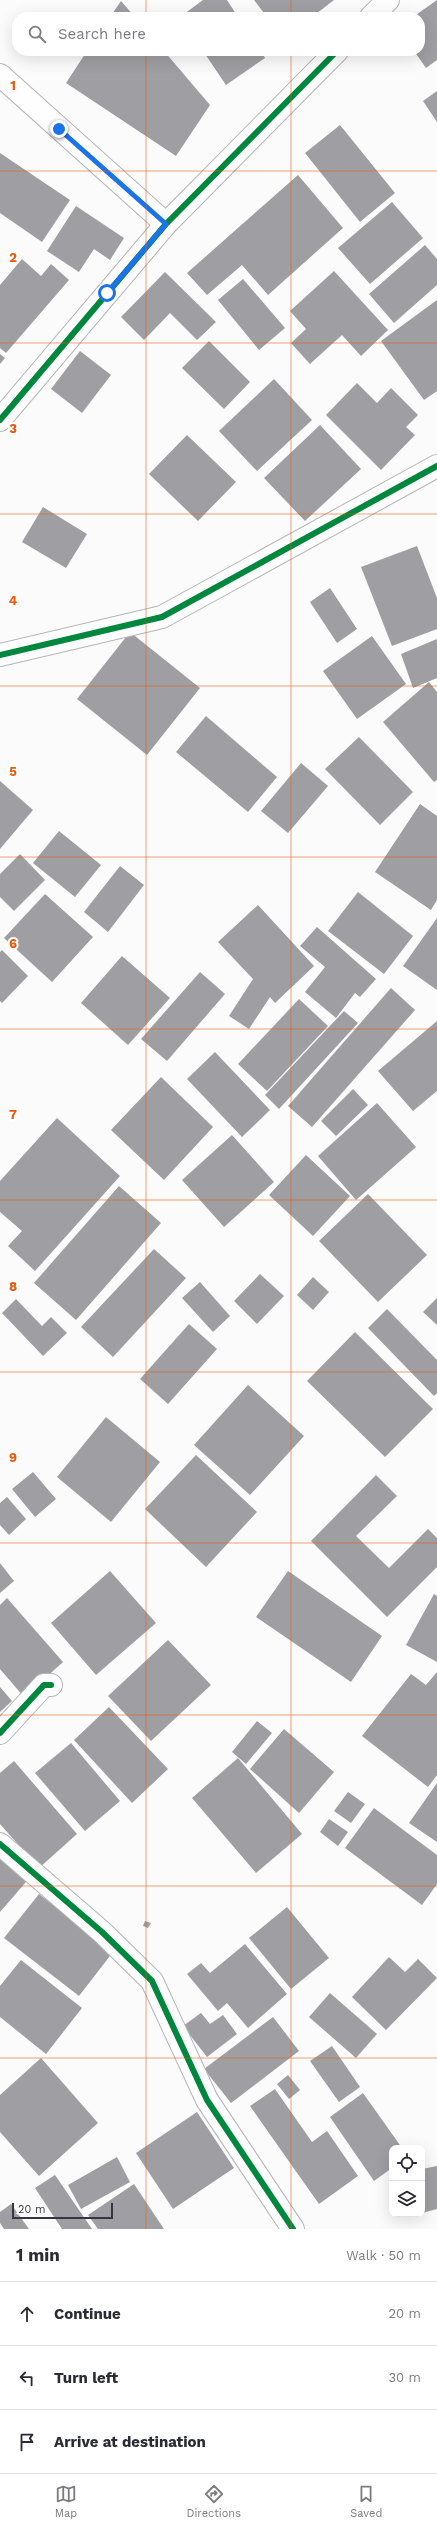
<!DOCTYPE html>
<meta charset="utf-8">
<style>
:root{--surface:#fff;--page:#f2f2f3;--text:#2b2b33;--muted:#7c7c81;--line:#e1e1e2;--accent:#7a7a81}
body{margin:0;font-family:"Work Sans",sans-serif;background:var(--page);color:var(--text)}
.controls{position:absolute;right:12px;bottom:12px;display:grid;overflow:hidden;border-radius:8px;box-shadow:0 4px 16px #0002}
.controls button{width:36px;height:36px;display:grid;place-items:center;padding:0;border:0;border-bottom:1px solid var(--line);background:var(--surface);color:var(--text);font:20px sans-serif}
.scale{position:absolute;left:12px;bottom:10px;width:101px;box-sizing:border-box;padding-left:4px;border:2px solid #353440;border-top:0;font-size:11px;line-height:14px;white-space:nowrap;color:#353440;-webkit-text-stroke:3px #fff;paint-order:stroke}
.stop{position:absolute;width:12px;height:12px;margin:-9px;border:3px solid #1a73e8;border-radius:50%;background:#fff}
.stop.end{background:#1a73e8;border-color:#fff;box-shadow:0 1px 4px #0008}
.list{margin:0;padding:0;list-style:none}
h2{display:flex;justify-content:space-between;align-items:center;height:52px;margin:0;padding:0 16px;font-size:17px}
h2 small{font-size:13px;font-weight:400;color:var(--muted)}
.list li{display:grid;grid-template-columns:26px 1fr auto;gap:12px;align-items:center;box-sizing:border-box;height:64px;padding:0 16px;border-top:1px solid var(--line)}
.list b{display:block;font-size:15px;white-space:nowrap}
.list em{font-size:13px;font-style:normal;color:var(--muted)}
.icon{flex:none;width:22px;height:22px;fill:none;stroke:currentColor;stroke-width:2;stroke-linecap:round;stroke-linejoin:round}
.map{position:relative;flex:none;width:437px;height:2229px;overflow:hidden}
.search{position:absolute;background:var(--surface);box-shadow:0 4px 16px #0002;left:12px;right:12px;top:12px;height:44px;display:flex;align-items:center;gap:10px;box-sizing:border-box;padding:0 14px;border-radius:16px;color:var(--muted);font-size:15px}
.sheet{height:244px;background:var(--surface)}
nav{display:flex;justify-content:space-around;align-items:center;box-sizing:border-box;height:56px;border-top:1px solid var(--line);background:var(--surface);font-size:11px;color:var(--muted)}
nav a{display:grid;justify-items:center;gap:2px}
nav .on{color:var(--accent)}
.map>svg:first-child{display:block}
</style>
<div class="map">
<svg width="437" height="2229" viewBox="0 0 437 2229">
<rect width="100%" height="100%" fill="#fbfbfb"/>
<g fill="#9f9fa3">
<polygon points="203,0 227,0 238,17 180,17"/>
<polygon points="254,0 334,0 312,17 267,17"/>
<polygon points="437,0 437,60 426,68 414,51 420,51 420,17 413,17"/>
<polygon points="121,1 135,17 110,17"/>
<polygon points="87,51 164,51 210,105 176,156 66,83"/>
<polygon points="203,51 261,51 265,58 226,85"/>
<polygon points="437,91 437,122 423,101"/>
<polygon points="340,125 395,193 360,222 305,153"/>
<polygon points="0,153 70,200 42,242 0,213"/>
<polygon points="298,175 343,228 268,295 242,265 207,295 187,273"/>
<polygon points="392,202 423,238 370,284 338,248"/>
<polygon points="76,206 124,238 110,260 94,249 79,272 47,251"/>
<polygon points="425,245 437,259 437,285 394,323 369,294"/>
<polygon points="22,259 41,276 51,264 69,280 6,353 0,348 0,285"/>
<polygon points="334,271 388,330 361,356 342,335 310,364 291,343 306,329 290,311"/>
<polygon points="165,272 216,322 197,340 170,313 144,340 121,317"/>
<polygon points="243,279 285,328 259,350 218,300"/>
<polygon points="437,300 437,391 424,400 381,341"/>
<polygon points="209,341 250,382 224,409 182,368"/>
<polygon points="80,351 111,375 82,413 51,389"/>
<polygon points="0,354 5,358 0,364"/>
<polygon points="274,379 312,420 257,471 219,431"/>
<polygon points="357,383 377,403 391,388 418,415 406,427 415,435 381,470 326,415"/>
<polygon points="320,425 361,469 305,521 264,478"/>
<polygon points="187,435 236,482 198,521 149,474"/>
<polygon points="43,507 87,534 66,568 22,542"/>
<polygon points="417,546 437,598 437,629 392,646 361,567"/>
<polygon points="330,588 357,629 337,643 310,602"/>
<polygon points="130,632 200,688 147,755 77,699"/>
<polygon points="372,636 406,684 357,719 323,671"/>
<polygon points="437,639 437,678 413,688 401,654"/>
<polygon points="429,682 437,692 437,780 434,782 383,722"/>
<polygon points="206,716 277,777 248,812 176,752"/>
<polygon points="359,737 413,792 380,825 325,769"/>
<polygon points="301,763 328,786 288,833 261,811"/>
<polygon points="0,781 33,810 0,849"/>
<polygon points="420,804 437,816 437,900 431,910 375,872"/>
<polygon points="59,831 101,865 75,897 33,863"/>
<polygon points="20,854 45,880 14,911 0,897 0,874"/>
<polygon points="120,866 144,885 108,932 84,912"/>
<polygon points="358,892 413,936 384,974 328,931"/>
<polygon points="45,894 93,937 52,982 4,938"/>
<polygon points="258,905 314,966 275,1003 270,997 249,1029 229,1016 253,979 218,942"/>
<polygon points="437,918 437,990 403,966"/>
<polygon points="317,927 376,979 360,997 355,993 336,1018 305,992 325,967 300,946"/>
<polygon points="2,950 28,976 2,1003 0,1001 0,952"/>
<polygon points="122,956 170,998 128,1045 81,1003"/>
<polygon points="200,972 225,994 167,1061 141,1039"/>
<polygon points="391,988 415,1010 312,1127 288,1106"/>
<polygon points="299,999 328,1026 267,1091 238,1064"/>
<polygon points="344,1011 358,1023 279,1109 265,1095"/>
<polygon points="437,1021 437,1091 413,1111 378,1071"/>
<polygon points="215,1052 270,1110 242,1137 187,1079"/>
<polygon points="161,1077 213,1127 164,1180 111,1130"/>
<polygon points="353,1089 368,1105 336,1136 321,1121"/>
<polygon points="377,1103 416,1147 356,1200 318,1156"/>
<polygon points="57,1118 120,1176 35,1271 8,1246 22,1231 0,1212 0,1181"/>
<polygon points="232,1135 274,1182 224,1227 182,1180"/>
<polygon points="306,1155 350,1196 313,1236 269,1195"/>
<polygon points="119,1186 161,1223 76,1320 34,1283"/>
<polygon points="368,1194 427,1255 378,1302 319,1241"/>
<polygon points="154,1249 186,1278 113,1357 81,1327"/>
<polygon points="260,1274 284,1296 257,1324 234,1301"/>
<polygon points="313,1277 329,1292 313,1310 297,1295"/>
<polygon points="200,1282 230,1316 213,1332 182,1298"/>
<polygon points="437,1298 437,1325 423,1312"/>
<polygon points="16,1299 42,1326 51,1317 67,1333 43,1356 2,1313"/>
<polygon points="387,1309 437,1360 437,1393 434,1396 368,1328"/>
<polygon points="189,1324 217,1349 168,1404 140,1379"/>
<polygon points="355,1332 433,1409 385,1457 307,1381"/>
<polygon points="248,1385 304,1436 250,1495 194,1445"/>
<polygon points="106,1417 160,1462 111,1522 57,1477"/>
<polygon points="196,1455 257,1512 206,1567 145,1509"/>
<polygon points="33,1472 56,1499 35,1517 12,1489"/>
<polygon points="376,1475 397,1496 356,1536 389,1568 428,1529 437,1538 437,1567 387,1617 311,1541"/>
<polygon points="7,1497 26,1519 9,1535 0,1525 0,1503"/>
<polygon points="0,1563 14,1581 0,1593"/>
<polygon points="110,1571 156,1623 96,1675 51,1623"/>
<polygon points="288,1571 382,1636 351,1682 256,1617"/>
<polygon points="434,1594 437,1596 437,1662 406,1645"/>
<polygon points="7,1598 63,1662 24,1697 0,1669 0,1605"/>
<polygon points="168,1640 211,1685 151,1741 108,1696"/>
<polygon points="437,1672 437,1775 428,1787 362,1736 411,1674 426,1685"/>
<polygon points="0,1687 12,1701 0,1712"/>
<polygon points="109,1707 168,1769 132,1803 74,1740"/>
<polygon points="257,1721 272,1733 246,1764 232,1752"/>
<polygon points="284,1729 334,1772 299,1813 250,1769"/>
<polygon points="71,1743 120,1801 85,1831 35,1773"/>
<polygon points="238,1758 302,1834 256,1873 192,1798"/>
<polygon points="14,1761 77,1834 39,1868 0,1824 0,1773"/>
<polygon points="437,1783 437,1842 409,1823"/>
<polygon points="348,1792 365,1804 351,1823 334,1811"/>
<polygon points="374,1808 437,1855 437,1884 422,1905 345,1848"/>
<polygon points="329,1819 348,1832 338,1846 320,1832"/>
<polygon points="0,1859 26,1882 0,1912"/>
<polygon points="39,1894 113,1952 79,1996 4,1938"/>
<polygon points="287,1907 329,1958 291,1989 249,1938"/>
<polygon points="145,1921 151,1923 148,1928 143,1926"/>
<polygon points="245,1944 287,1994 248,2028 227,2003 218,2011 187,1974 201,1963 210,1973"/>
<polygon points="389,1957 405,1972 418,1959 437,1978 386,2030 352,1997"/>
<polygon points="21,1960 82,2008 46,2054 0,2017 0,1986"/>
<polygon points="330,1993 377,2034 356,2058 309,2017"/>
<polygon points="201,2013 210,2024 223,2015 237,2034 207,2057 183,2026"/>
<polygon points="273,2017 299,2051 231,2103 204,2069"/>
<polygon points="332,2046 360,2087 339,2102 310,2061"/>
<polygon points="41,2058 98,2123 39,2176 0,2132 0,2095"/>
<polygon points="288,2075 300,2090 289,2099 277,2084"/>
<polygon points="275,2089 312,2142 327,2131 358,2176 319,2204 250,2106"/>
<polygon points="363,2093 402,2148 392,2148 392,2168 374,2181 330,2117"/>
<polygon points="197,2112 234,2168 173,2209 136,2153"/>
<polygon points="117,2157 130,2182 81,2209 68,2185"/>
<polygon points="437,2166 437,2209 422,2213 422,2169"/>
<polygon points="55,2175 92,2229 62,2229 35,2188"/>
<polygon points="134,2184 164,2229 98,2229 88,2215"/>
<polygon points="11,2204 29,2229 4,2229 0,2223 0,2212"/>
</g>
<g fill="none" stroke-linecap="round" stroke-linejoin="round">
<defs>
<g id="minor">
<polyline points="371,17 388,0"/>
<polyline points="0,75 166,224"/>
<polyline points="0,420 166,224 337,51"/>
<polyline points="0,655 162,617 437,466"/>
<polyline points="0,1733 44,1685 51,1685"/>
<polyline points="0,1844 102,1932 152,1981 207,2100 293,2229"/>
</g>
</defs>
<use href="#minor" stroke="#b5b5ba" stroke-width="24"/>
<use href="#minor" stroke="#fefefe" stroke-width="22"/>
<defs>
<g id="cycleway">
<polyline points="0,420 166,224 337,51"/>
<polyline points="0,655 162,617 437,466"/>
<polyline points="0,1733 44,1685 51,1685"/>
<polyline points="0,1844 102,1932 152,1981 207,2100 293,2229"/>
</g>
</defs>
<use href="#cycleway" stroke="#fff" stroke-width="8"/>
<use href="#cycleway" stroke="#00873e" stroke-width="6"/>
</g>
<g fill="none" stroke-linecap="round" stroke-linejoin="round">
<polyline stroke="#1a73e8" stroke-width="5" points="59,129 166,224 107,293"/>
</g>
<path fill="none" stroke="#e8590c" stroke-width="1" stroke-opacity="0.55" d="M 146,0 L 146,17M 291,0 L 291,17M 146,51 L 146,2229M 291,51 L 291,2229M 0,171 L 437,171M 0,343 L 437,343M 0,514 L 437,514M 0,686 L 437,686M 0,857 L 437,857M 0,1029 L 437,1029M 0,1200 L 437,1200M 0,1372 L 437,1372M 0,1543 L 437,1543M 0,1715 L 437,1715M 0,1886 L 437,1886M 0,2058 L 437,2058"/>
<g font-size="13" text-anchor="middle" font-weight="bold" fill="#e8590c" stroke="#fff" stroke-width="4" stroke-linejoin="round" paint-order="stroke">
<text x="13" y="90">1</text>
<text x="13" y="262">2</text>
<text x="13" y="433">3</text>
<text x="13" y="605">4</text>
<text x="13" y="776">5</text>
<text x="13" y="948">6</text>
<text x="13" y="1119">7</text>
<text x="13" y="1291">8</text>
<text x="13" y="1462">9</text>
</g>
</svg>
<div class="controls">
<button><svg class="icon" aria-label="locate" viewBox="0 0 24 24"><circle cx="12" cy="12" r="6"/><path d="M12 2v4M12 18v4M2 12h4M18 12h4"/></svg></button>
<button><svg class="icon" aria-label="layers" viewBox="0 0 24 24"><path d="M12 4l9 5-9 5-9-5zM3 14l9 5 9-5"/></svg></button>
</div>
<div class="scale">20 m</div>
<div class="stop" style="left:107px;top:293px"></div>
<div class="stop end" style="left:59px;top:129px"></div>
<div class="search"><svg class="icon" aria-label="search" viewBox="0 0 24 24"><circle cx="10" cy="10" r="6"/><path d="M15 15l6 6"/></svg>Search here</div>
</div>
<section class="sheet">
<h2>1 min<small>Walk · 50 m</small></h2>
<ul class="list">
<li><svg class="icon" aria-label="ahead" viewBox="0 0 24 24"><path d="M12 20V5M6 11l6-6 6 6"/></svg><div><b>Continue</b></div><em>20 m</em></li>
<li><svg class="icon" aria-label="left" viewBox="0 0 24 24"><path d="M17 20v-9H6M10 6l-5 5 5 5"/></svg><div><b>Turn left</b></div><em>30 m</em></li>
<li><svg class="icon" aria-label="arrive" viewBox="0 0 24 24"><path d="M6 21V4h12l-3 4 3 4H6"/></svg><div><b>Arrive at destination</b></div></li>
</ul>
</section>
<nav>
<a class="on"><svg class="icon" aria-label="map" viewBox="0 0 24 24"><path d="M3 6l6-2 6 2 6-2v14l-6 2-6-2-6 2zM9 4v14M15 6v14"/></svg>Map</a>
<a><svg class="icon" aria-label="directions" viewBox="0 0 24 24"><path d="M12 3l9 9-9 9-9-9zM9 14v-3h6M13 9l2 2-2 2"/></svg>Directions</a>
<a><svg class="icon" aria-label="saved" viewBox="0 0 24 24"><path d="M7 4h10v16l-5-4-5 4z"/></svg>Saved</a>
</nav>
